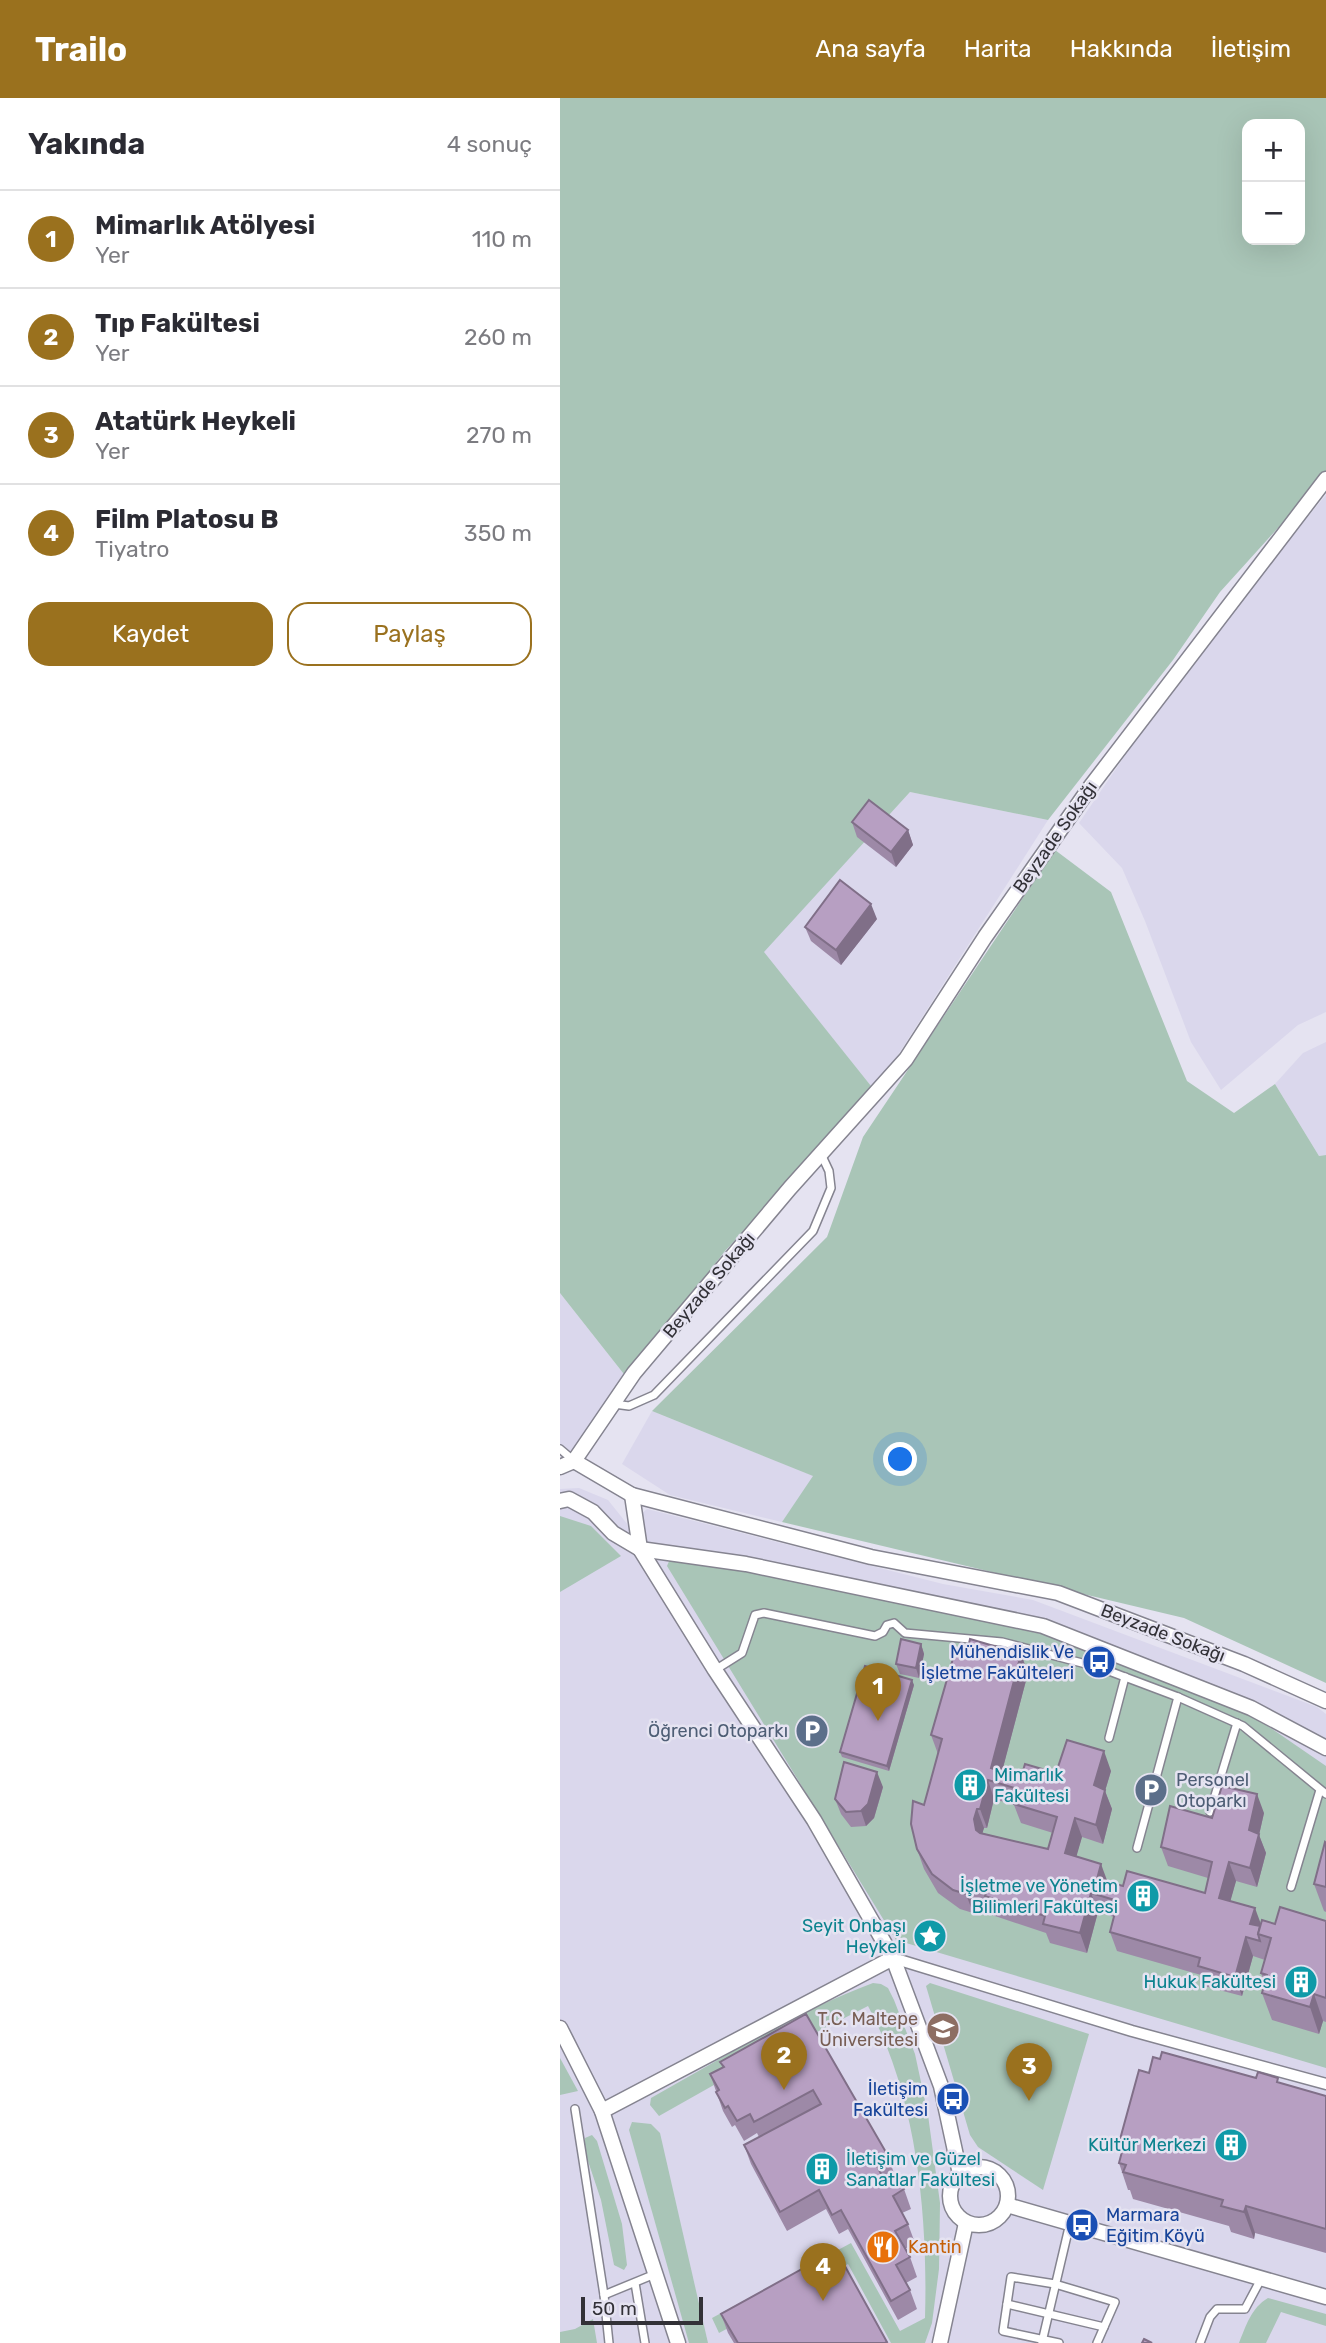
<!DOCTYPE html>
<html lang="tr">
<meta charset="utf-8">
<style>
:root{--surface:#fff;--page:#f2f2f3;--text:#2b2b33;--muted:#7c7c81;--line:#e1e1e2;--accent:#9a711e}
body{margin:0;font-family:Rubik,sans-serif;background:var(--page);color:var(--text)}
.controls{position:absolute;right:21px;top:21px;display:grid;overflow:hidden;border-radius:14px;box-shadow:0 7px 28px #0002}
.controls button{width:63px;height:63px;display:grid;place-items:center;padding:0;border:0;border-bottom:2px solid var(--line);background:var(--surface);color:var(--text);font:35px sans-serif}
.scale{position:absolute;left:21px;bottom:18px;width:122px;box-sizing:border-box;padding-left:7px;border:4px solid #323137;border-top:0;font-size:19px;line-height:24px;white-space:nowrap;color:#323137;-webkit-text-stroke:5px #e5e3f1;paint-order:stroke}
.you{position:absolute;left:341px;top:1362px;width:24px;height:24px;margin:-18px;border:5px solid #fff;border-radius:50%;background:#1a73e8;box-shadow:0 0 0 10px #1a73e833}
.badge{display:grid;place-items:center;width:46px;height:46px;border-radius:50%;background:var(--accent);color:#fff;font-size:23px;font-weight:700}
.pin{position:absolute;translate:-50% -58px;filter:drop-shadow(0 2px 4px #0008)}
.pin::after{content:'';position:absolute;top:37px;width:24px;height:21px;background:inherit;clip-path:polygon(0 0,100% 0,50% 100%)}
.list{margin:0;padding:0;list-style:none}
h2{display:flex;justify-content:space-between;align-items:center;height:91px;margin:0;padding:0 28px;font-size:30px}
h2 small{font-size:23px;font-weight:400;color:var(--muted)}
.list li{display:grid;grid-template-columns:46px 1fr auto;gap:21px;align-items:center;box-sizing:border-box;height:98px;padding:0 28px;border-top:2px solid var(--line)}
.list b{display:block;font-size:26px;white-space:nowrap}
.list p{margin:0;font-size:23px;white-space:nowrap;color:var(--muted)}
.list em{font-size:23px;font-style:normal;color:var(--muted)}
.actions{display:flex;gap:14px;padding:21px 28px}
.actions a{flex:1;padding:16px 0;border:2px solid var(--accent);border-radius:21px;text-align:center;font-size:24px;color:var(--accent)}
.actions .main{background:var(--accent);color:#fff}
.map{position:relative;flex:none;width:766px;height:2245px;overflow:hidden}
header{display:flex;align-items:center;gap:42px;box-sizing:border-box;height:98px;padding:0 35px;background:var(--accent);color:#fff}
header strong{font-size:33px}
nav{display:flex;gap:38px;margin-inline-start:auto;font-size:24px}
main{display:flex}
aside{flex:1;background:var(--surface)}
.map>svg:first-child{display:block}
</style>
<header>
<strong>Trailo</strong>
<nav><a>Ana sayfa</a><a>Harita</a><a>Hakkında</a><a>İletişim</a></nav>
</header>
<main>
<aside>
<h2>Yakında<small>4 sonuç</small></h2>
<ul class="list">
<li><span class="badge">1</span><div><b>Mimarlık Atölyesi</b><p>Yer</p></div><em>110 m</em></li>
<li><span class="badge">2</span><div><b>Tıp Fakültesi</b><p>Yer</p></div><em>260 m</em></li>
<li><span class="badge">3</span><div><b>Atatürk Heykeli</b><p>Yer</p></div><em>270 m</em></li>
<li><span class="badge">4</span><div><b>Film Platosu B</b><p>Tiyatro</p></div><em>350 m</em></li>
</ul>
<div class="actions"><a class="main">Kaydet</a><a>Paylaş</a></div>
</aside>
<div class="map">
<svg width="766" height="2245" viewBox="0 0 766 2245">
<rect width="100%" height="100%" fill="#e5e3f1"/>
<g fill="#dad7ec">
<polygon points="766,397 766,914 738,927 661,992 631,944 585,823 562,770 519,725 639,549"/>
<polygon points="350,694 488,722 315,993 203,854"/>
<polygon points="766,944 766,1057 759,1058 715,986 743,955"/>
<polygon points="0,1195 67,1280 11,1361 0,1355"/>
<polygon points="92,1313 254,1378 222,1424 110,1397 62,1366"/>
<polygon points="19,1390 48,1402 68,1427 87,1411 383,1486 473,1502 757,1609 766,1616 766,2245 0,2245 0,1391"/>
</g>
<g fill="#a9c5b7" fill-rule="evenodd">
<path d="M 0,0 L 766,0 L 766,377 L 660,494 L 613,562 L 488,722 L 350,694 L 204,854 L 315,993 L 165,1153 L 67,1280 L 0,1195 ZM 687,26 L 740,26 L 740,142 L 687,142 Z"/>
<polygon points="495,752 551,794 627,983 674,1015 715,986 759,1058 766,1057 766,1585 624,1520 222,1424 253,1378 92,1313 267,1139 303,1039"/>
<polygon points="0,1418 31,1428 61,1458 0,1494"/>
<polygon points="110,1461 130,1462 219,1479 505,1541 529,1554 628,1590 699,1622 766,1668 766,1970 336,1842 107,1468"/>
<path d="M 313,1885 L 321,1886 L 328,1890 L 334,1902 L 355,1956 L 368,2017 L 380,2105 L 379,2171 L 372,2225 L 365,2245 L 331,2245 L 288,2166 L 159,2235 L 152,2220 L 291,2145 L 340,2233 L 365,2220 C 368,2118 357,1999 308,1908 L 161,1983 L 99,2018 L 90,2007 L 91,2000 L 98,1996 C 168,1957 237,1913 313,1885 Z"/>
<polygon points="370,1885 529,1936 483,2092 418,2049 410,2037 366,1888"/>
<polygon points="0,1960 18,1993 0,1997"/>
<polygon points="72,2024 91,2026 100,2035 148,2245 129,2245 69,2032"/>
<polygon points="32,2037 37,2043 62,2126 67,2167 64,2172 54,2167 41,2102 25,2054 25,2040"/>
<path d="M 708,2200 L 766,2216 L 766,2228 L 721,2214 L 706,2245 L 679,2245 C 686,2228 691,2210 708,2200 Z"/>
<polygon points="33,2221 37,2245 0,2245 0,2234 15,2231"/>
</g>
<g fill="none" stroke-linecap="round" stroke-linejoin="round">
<defs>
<g id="service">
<polyline points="54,1306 69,1308 94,1297 253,1133 271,1090 269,1073 261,1056"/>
<polyline points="0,1351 13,1362"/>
<polyline points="155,1572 182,1555 195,1517 204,1515 315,1538 323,1534 327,1527 334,1525 345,1535 442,1544 541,1570 618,1599 683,1628 766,1696"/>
<polyline points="549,1640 565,1579"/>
<polyline points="650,1714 677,1625"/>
<polyline points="577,1750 618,1599"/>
<polyline points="731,1789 760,1692"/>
<polyline points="15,2011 44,2197 49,2245"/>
<polyline points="75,2185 85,2245"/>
<polyline points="44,2197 95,2176"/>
<polyline points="447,2206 544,2229"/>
<polyline points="482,2244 510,2125"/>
<polyline points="499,2245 443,2233 451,2179 495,2186 555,2204 537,2245"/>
<polyline points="640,2245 650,2219 657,2211 685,2211 701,2181"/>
</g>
<polyline id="pedestrian" points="333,1860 572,1933 766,1986"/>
<g id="minor">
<polyline points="766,381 531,688 425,839 346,961 230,1090 74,1275 14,1363 72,1397 311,1459 498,1495 684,1566 766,1603"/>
<polyline points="0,1369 14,1363"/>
<polyline points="72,1397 80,1451 155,1572 254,1722 333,1860 381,1988 400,2076"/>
<polyline points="0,1403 9,1401 33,1414 53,1435 80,1451 186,1466 483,1528 691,1610 766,1650"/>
<polyline points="0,1930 42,2013 118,2245"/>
<polyline points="42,2013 333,1860"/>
<circle cx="419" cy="2098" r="29"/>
<polyline points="447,2107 766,2199"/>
<polyline points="380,2245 406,2125"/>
</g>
</defs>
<use href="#service" stroke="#858490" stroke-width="10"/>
<use href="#pedestrian" stroke="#858490" stroke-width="13"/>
<use href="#minor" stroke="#858490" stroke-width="17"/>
<use href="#service" stroke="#fff" stroke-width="7"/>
<use href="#pedestrian" stroke="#fff" stroke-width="10"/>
<use href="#minor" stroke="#fff" stroke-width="14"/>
</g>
<g fill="#9d89a7" fill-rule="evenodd">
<polygon points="292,724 348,732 353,747 336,769 297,739"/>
<polygon points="317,821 281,867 251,843 245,829"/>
<polygon points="361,1546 364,1556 359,1580 340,1576 336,1566"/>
<path d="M 461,1556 L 468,1575 L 442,1673 L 461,1679 L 496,1675 L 551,1673 L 545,1693 L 552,1711 L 543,1746 L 522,1739 L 516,1758 L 548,1784 L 563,1788 L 645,1795 L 648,1780 L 608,1768 L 601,1749 L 652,1720 L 704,1715 L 699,1737 L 706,1755 L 697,1789 L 676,1783 L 670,1803 L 701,1826 L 715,1826 L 766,1823 L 766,1924 L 763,1923 L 759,1936 L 712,1922 L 702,1895 L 705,1886 L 701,1875 L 705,1862 L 693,1858 L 682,1898 L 644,1888 L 641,1877 L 557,1853 L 550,1834 L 554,1819 L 538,1814 L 527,1855 L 490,1845 L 486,1835 L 432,1817 L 429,1810 L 414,1806 L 415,1810 L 413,1815 L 400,1811 L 378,1795 L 364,1771 L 357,1751 L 364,1707 L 378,1656 L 371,1637 ZM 434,1701 L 454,1707 L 461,1725 L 493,1735 L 488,1751 L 422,1735 L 424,1730 L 427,1730 Z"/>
<polygon points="354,1587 329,1673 282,1659 280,1654"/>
<polygon points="323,1689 314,1720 306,1728 291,1729 281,1716 275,1701"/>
<polygon points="766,1745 766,1814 764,1813 754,1786"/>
<polygon points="246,1916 327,2056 334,2075 324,2080 324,2082 344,2091 351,2111 342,2115 348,2126 355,2145 345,2151 350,2159 357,2179 346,2185 350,2192 357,2211 338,2222 288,2131 279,2136 266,2111 227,2133 191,2066 184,2047 199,2039 197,2035 184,2043 175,2027 172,2029 163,2013 150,1976 163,1970 160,1964"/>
<polygon points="600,1961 720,1985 766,1998 766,2155 695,2135 694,2141 671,2134 669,2128 573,2101 570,2092 568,2092 559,2065 562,2052 559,2045 589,1975"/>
<polygon points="276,2152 328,2245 174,2245 168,2235 161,2216"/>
</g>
<g fill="#806f88">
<polygon points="348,732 353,747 336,769 331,754"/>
<polygon points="311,806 317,821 281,867 276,852"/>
<polygon points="361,1546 364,1556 359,1580 356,1570"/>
<polygon points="461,1556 468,1575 439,1685 431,1670"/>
<polygon points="352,1582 354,1587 329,1673 327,1668"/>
<polygon points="544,1653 551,1673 545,1693 552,1711 543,1746 536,1727 534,1687"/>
<polygon points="317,1674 323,1689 314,1720 306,1728 301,1713"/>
<polygon points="428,1682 434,1701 427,1730 420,1711"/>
<polygon points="697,1696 704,1715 699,1737 706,1755 697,1789 690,1770 689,1732"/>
<polygon points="417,1711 424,1730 421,1740 416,1732 414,1721"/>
<polygon points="515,1720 522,1739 512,1774 505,1755"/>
<polygon points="669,1764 676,1783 666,1819 659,1800"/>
<polygon points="541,1766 548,1785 544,1800 537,1781"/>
<polygon points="405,1787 407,1792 408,1790 415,1810 413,1815 406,1796 404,1789"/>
<polygon points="531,1795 538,1814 527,1855 520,1835"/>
<polygon points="695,1810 702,1829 690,1826"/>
<polygon points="686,1839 693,1858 682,1898 675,1879"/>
<polygon points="754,1896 763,1923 759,1936 750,1909"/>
<polygon points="686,2108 695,2135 694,2141 684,2114"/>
</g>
<g fill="#b79fc2" stroke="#806f88" stroke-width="2" fill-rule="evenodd">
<polygon points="309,702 348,732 331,754 292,724"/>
<polygon points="280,782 311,806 276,852 245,829"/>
<polygon points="341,1541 361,1546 356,1570 336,1566"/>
<path d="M 410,1541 L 461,1556 L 431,1670 L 461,1679 L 465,1666 L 496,1675 L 507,1642 L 544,1653 L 534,1687 L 545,1692 L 536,1727 L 515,1720 L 505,1755 L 541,1766 L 537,1781 L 563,1788 L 567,1773 L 645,1795 L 652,1764 L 601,1749 L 610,1708 L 652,1720 L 662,1688 L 697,1696 L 689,1732 L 699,1736 L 690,1770 L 669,1764 L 659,1800 L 695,1810 L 690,1826 L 700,1828 L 698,1836 L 700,1843 L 686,1839 L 675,1879 L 638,1868 L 640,1860 L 550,1834 L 558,1803 L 531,1795 L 520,1835 L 483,1826 L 485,1818 L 425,1798 L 427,1792 L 405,1787 L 404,1789 L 408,1790 L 406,1796 L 393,1792 L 372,1776 L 357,1751 L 351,1726 L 353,1703 L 364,1707 L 382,1641 L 371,1637 L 396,1550 L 407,1554 ZM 428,1682 L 458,1691 L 454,1706 L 497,1719 L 488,1751 L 420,1735 L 416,1732 L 414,1721 L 417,1711 L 420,1711 Z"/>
<polygon points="305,1568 352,1582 327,1668 280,1654"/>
<polygon points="284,1664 317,1674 308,1706 301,1713 286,1714 275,1701"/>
<polygon points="765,1744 766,1745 766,1789 754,1786"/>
<polygon points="720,1809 766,1823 766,1900 754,1896 750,1909 702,1895 707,1877 701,1875 711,1840 698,1836 702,1822 715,1826"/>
<polygon points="246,1916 327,2056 314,2062 324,2082 336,2076 344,2091 333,2098 348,2126 335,2133 350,2159 336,2167 350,2192 331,2203 281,2112 272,2117 259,2092 220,2114 184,2047 261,2006 253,1992 194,2024 190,2016 177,2023 168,2008 165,2010 156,1994 159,1992 150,1976 164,1969 160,1964"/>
<polygon points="602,1954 696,1980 698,1974 718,1980 717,1984 766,1998 766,2131 686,2108 684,2114 672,2111 661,2108 663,2102 563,2074 566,2067 559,2065 564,2046 559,2045 579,1972 589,1975 593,1959 600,1961"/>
<polygon points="276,2152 327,2244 325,2245 178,2245 161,2216"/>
<polygon points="584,2241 592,2245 582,2245"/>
</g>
<defs>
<symbol id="bus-disc" viewBox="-11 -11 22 22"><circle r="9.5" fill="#1a4fb4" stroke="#e5e3f1"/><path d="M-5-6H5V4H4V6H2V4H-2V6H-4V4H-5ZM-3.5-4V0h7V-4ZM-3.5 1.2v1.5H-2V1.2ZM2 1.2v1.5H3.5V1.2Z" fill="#fff"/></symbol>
<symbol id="parking-disc" viewBox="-11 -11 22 22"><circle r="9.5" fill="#5c6f8a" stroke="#e5e3f1"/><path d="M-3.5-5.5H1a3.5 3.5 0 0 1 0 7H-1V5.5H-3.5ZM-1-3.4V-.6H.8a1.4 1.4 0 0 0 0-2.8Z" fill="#fff"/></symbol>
<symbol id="building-disc" viewBox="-11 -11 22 22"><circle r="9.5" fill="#0f9aa8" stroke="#e5e3f1"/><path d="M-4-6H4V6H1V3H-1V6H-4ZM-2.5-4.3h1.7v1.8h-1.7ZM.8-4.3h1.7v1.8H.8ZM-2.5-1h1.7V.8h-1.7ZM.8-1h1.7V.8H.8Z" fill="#fff"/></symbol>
<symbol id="sight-disc" viewBox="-11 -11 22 22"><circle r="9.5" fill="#0f9aa8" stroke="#e5e3f1"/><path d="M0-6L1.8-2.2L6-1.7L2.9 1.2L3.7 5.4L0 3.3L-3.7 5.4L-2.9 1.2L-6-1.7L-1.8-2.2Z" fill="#fff"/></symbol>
<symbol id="university-disc" viewBox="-11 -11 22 22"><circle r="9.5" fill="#8d6e63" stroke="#e5e3f1"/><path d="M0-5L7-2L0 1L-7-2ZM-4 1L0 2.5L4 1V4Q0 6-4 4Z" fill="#fff"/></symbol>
<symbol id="restaurant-disc" viewBox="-11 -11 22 22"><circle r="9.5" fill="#e8710a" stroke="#e5e3f1"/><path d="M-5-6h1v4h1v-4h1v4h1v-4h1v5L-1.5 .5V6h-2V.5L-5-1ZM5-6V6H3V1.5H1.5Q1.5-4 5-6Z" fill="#fff"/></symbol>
</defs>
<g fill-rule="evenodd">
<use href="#bus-disc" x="520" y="1545" width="38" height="38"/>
<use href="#parking-disc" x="233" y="1614" width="38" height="38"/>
<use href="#building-disc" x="391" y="1668" width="38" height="38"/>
<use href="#parking-disc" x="572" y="1673" width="38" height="38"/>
<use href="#building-disc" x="564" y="1779" width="38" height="38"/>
<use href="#sight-disc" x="351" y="1819" width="38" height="38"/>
<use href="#building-disc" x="722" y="1865" width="38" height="38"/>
<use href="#university-disc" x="364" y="1912" width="38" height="38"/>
<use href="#bus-disc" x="374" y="1982" width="38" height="38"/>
<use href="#building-disc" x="652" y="2028" width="38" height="38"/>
<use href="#building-disc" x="243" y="2052" width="38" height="38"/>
<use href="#bus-disc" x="503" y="2108" width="38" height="38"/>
<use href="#restaurant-disc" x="304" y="2130" width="38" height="38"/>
</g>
<g text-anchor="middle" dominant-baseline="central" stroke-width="5" stroke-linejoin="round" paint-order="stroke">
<g font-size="18" fill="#323137" stroke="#e5e3f1">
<text transform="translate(495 739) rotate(-55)">Beyzade Sokağı</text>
<text transform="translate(149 1187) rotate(-50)">Beyzade Sokağı</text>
<text transform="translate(603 1535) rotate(21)">Beyzade Sokağı</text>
</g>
<g font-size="18" fill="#164399" stroke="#e5e3f1" text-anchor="end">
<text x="514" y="1554">Mühendislik Ve<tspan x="514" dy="21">İşletme Fakülteleri</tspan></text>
<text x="368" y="1991">İletişim<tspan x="368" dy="21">Fakültesi</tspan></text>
<text x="546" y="2117" text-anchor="start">Marmara<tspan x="546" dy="21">Eğitim Köyü</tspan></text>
</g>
<g font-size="18" fill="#4e5e75" stroke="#e5e3f1" text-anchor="end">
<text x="228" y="1633">Öğrenci Otoparkı</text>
<text x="616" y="1682" text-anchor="start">Personel<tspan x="616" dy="21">Otoparkı</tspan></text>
</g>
<g font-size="18" fill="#0d838f" stroke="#e5e3f1" text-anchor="end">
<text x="434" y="1677" text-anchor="start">Mimarlık<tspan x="434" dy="21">Fakültesi</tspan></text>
<text x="558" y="1788">İşletme ve Yönetim<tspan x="558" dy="21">Bilimleri Fakültesi</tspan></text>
<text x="346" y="1828">Seyit Onbaşı<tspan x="346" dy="21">Heykeli</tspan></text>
<text x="716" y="1884">Hukuk Fakültesi</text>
<text x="646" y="2047">Kültür Merkezi</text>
<text x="286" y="2061" text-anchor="start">İletişim ve Güzel<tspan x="286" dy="21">Sanatlar Fakültesi</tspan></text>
</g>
<g font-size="18" fill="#785e54" stroke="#e5e3f1" text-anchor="end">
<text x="358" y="1921">T.C. Maltepe<tspan x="358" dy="21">Üniversitesi</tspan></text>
</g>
<g font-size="18" fill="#c56008" stroke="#e5e3f1" text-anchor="start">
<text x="348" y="2149">Kantin</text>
</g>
</g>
</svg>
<div class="controls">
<button>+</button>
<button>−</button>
</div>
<div class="scale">50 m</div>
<div class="you"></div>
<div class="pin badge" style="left:318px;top:1623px">1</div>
<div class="pin badge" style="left:224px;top:1992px">2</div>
<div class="pin badge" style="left:469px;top:2003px">3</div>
<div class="pin badge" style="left:263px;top:2203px">4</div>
</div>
</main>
